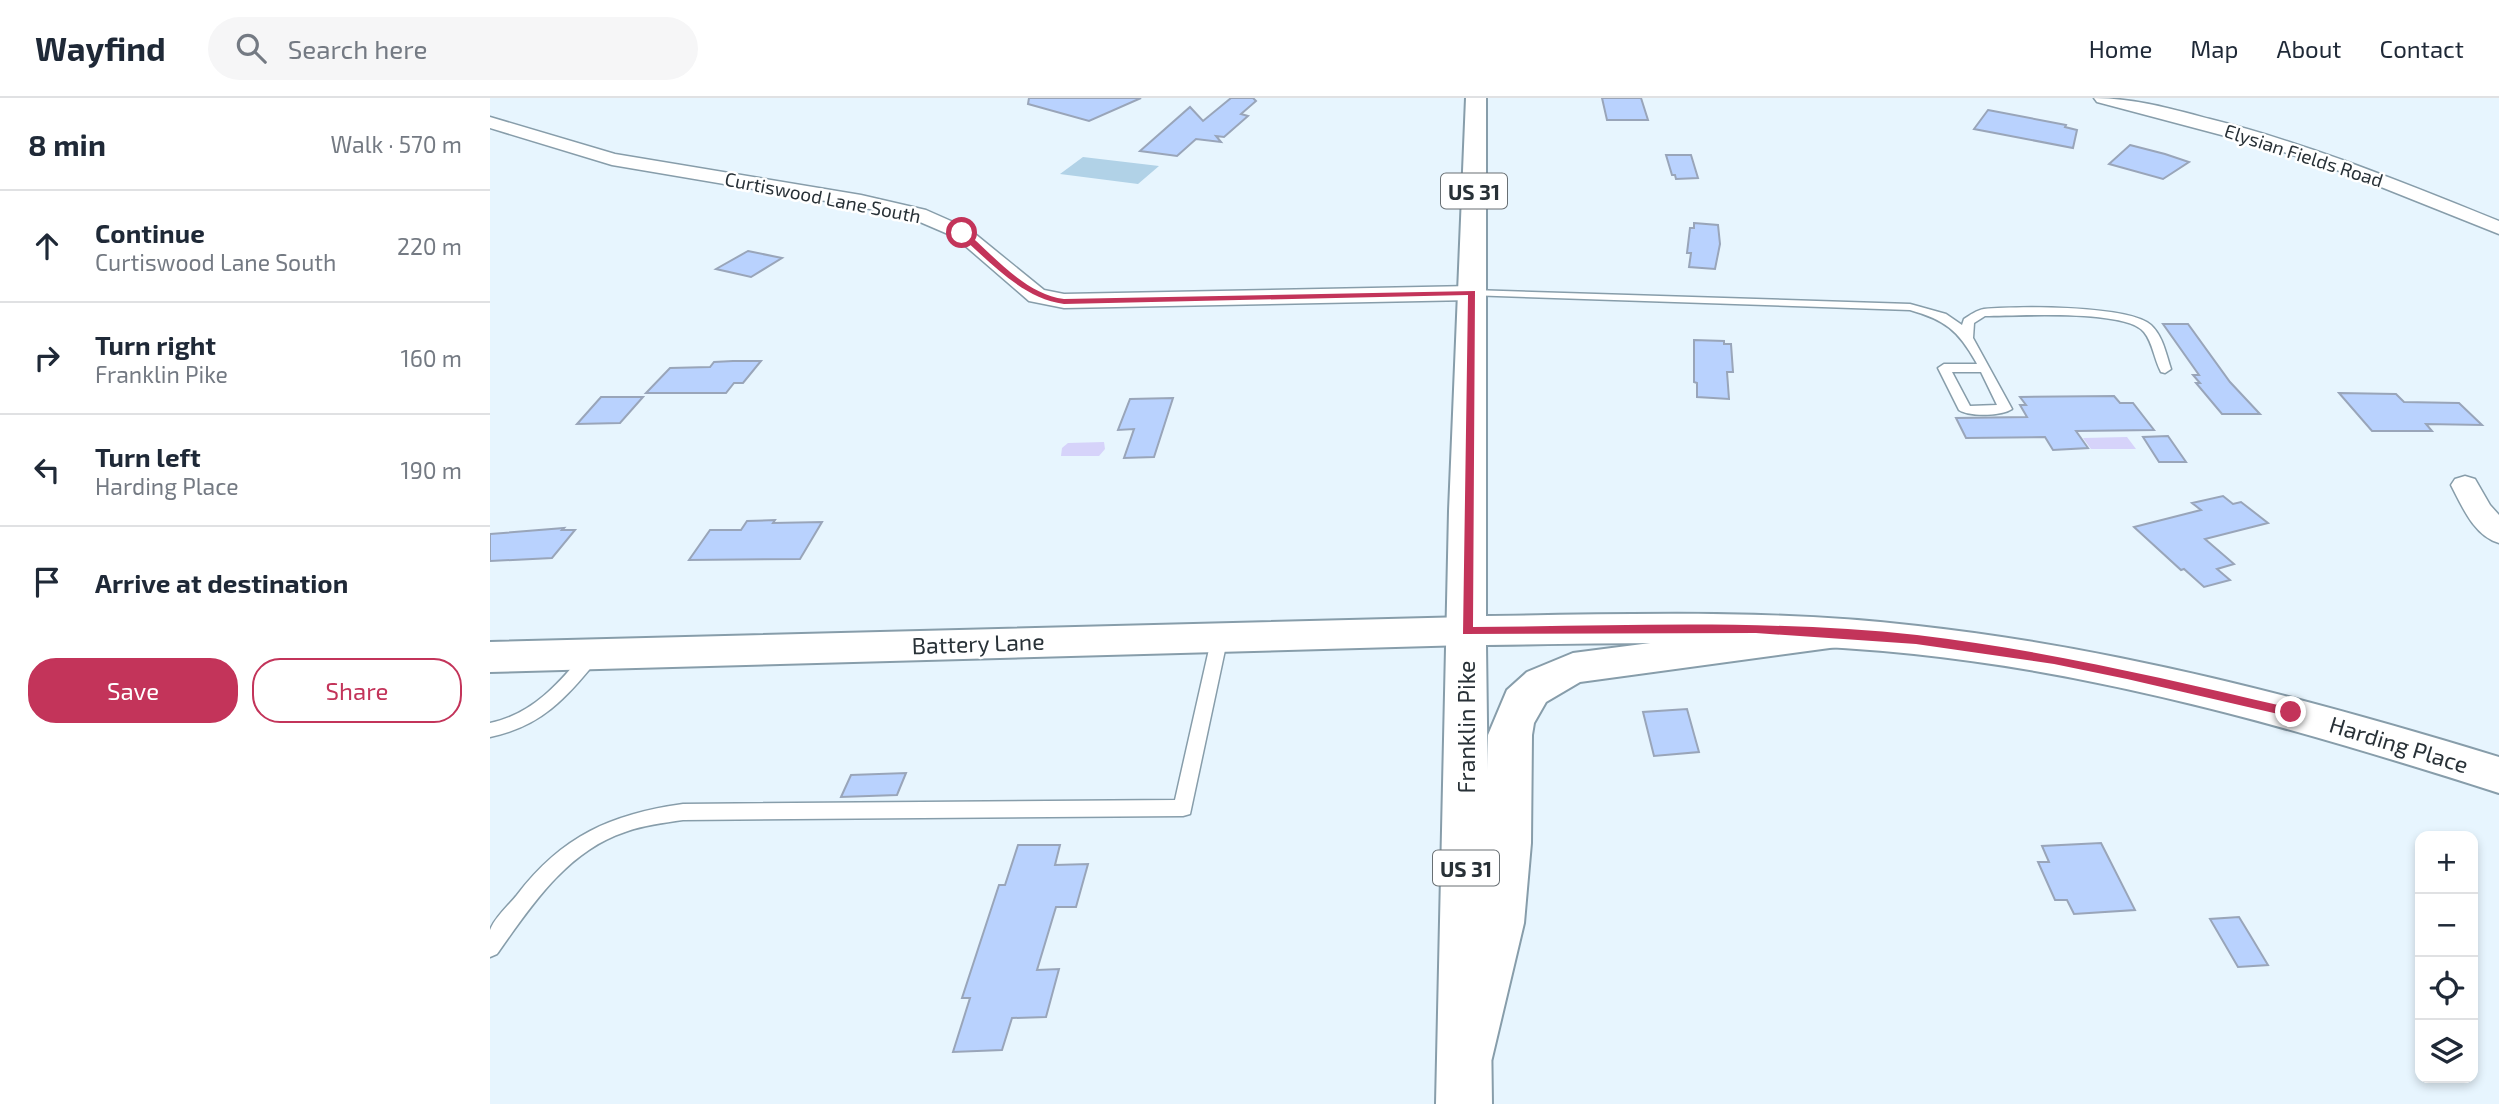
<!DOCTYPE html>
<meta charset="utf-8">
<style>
:root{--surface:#fff;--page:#f6f6f7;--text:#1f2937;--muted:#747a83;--line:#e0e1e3;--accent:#c3345a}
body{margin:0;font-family:"Exo 2",sans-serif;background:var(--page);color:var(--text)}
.controls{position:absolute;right:21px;bottom:21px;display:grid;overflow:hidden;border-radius:14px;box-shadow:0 4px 10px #0003}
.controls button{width:63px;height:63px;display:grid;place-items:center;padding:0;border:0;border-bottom:2px solid var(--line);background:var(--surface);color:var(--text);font:35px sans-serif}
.stop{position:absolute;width:21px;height:21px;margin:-16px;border:5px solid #c3345a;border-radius:50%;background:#fff}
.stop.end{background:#c3345a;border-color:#fff;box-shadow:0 2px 7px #0008}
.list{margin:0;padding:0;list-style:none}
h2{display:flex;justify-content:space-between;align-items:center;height:91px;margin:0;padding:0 28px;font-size:30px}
h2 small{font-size:23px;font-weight:400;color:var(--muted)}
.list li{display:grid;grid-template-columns:46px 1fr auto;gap:21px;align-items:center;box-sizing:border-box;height:112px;padding:0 28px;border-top:2px solid var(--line)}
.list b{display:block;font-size:26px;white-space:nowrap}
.list p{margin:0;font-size:23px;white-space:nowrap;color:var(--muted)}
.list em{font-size:23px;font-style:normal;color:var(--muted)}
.actions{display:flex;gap:14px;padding:21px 28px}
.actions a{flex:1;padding:16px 0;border:2px solid var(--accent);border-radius:28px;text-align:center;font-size:24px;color:var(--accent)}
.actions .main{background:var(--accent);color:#fff}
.icon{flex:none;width:38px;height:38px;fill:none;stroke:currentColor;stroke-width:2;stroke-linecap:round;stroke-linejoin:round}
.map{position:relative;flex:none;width:2009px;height:1006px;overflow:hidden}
header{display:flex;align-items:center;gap:42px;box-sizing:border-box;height:98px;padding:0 35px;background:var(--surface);border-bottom:2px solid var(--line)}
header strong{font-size:33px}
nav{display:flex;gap:38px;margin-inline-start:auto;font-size:24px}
.search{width:490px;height:63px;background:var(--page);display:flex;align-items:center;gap:18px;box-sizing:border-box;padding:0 24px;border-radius:38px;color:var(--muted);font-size:26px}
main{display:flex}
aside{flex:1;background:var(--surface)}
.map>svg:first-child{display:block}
</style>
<header>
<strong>Wayfind</strong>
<div class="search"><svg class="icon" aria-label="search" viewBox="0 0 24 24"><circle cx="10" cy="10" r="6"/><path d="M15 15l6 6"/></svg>Search here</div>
<nav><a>Home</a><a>Map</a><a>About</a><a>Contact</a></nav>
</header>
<main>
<aside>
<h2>8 min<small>Walk · 570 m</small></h2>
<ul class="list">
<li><svg class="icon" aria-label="ahead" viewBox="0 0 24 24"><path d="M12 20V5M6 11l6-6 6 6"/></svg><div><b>Continue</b><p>Curtiswood Lane South</p></div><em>220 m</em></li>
<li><svg class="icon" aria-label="right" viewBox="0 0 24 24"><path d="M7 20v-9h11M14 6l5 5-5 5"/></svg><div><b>Turn right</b><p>Franklin Pike</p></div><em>160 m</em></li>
<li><svg class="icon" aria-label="left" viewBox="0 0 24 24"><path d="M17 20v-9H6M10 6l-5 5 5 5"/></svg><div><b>Turn left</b><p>Harding Place</p></div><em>190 m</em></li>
<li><svg class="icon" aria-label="arrive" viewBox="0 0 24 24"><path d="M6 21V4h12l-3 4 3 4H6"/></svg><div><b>Arrive at destination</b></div></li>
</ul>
<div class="actions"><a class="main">Save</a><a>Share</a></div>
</aside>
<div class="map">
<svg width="2009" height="1006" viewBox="0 0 2009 1006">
<rect width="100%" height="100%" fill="#e7f5fe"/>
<polygon fill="#b1d2e7" points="593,59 669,68 648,86 570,76"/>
<g fill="#d6d3fa">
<polygon points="1637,339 1646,351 1601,351 1593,340"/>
<polygon points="614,344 615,351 609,358 571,358 572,350 578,345"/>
</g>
<g fill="#b9d2fe" stroke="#99a5b9" stroke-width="2">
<polygon points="539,0 651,0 599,23 538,6"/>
<polygon points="741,0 763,0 766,3 751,16 758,18 734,39 726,38 731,44 706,41 687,58 650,53 700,9 713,23"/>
<polygon points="1112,0 1151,0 1158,22 1117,22"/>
<polygon points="1498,12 1576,27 1575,29 1587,32 1583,50 1484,31"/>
<polygon points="1640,47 1675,56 1699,64 1673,81 1619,66"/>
<polygon points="1176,57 1201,57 1208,80 1186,81 1185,77 1182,77"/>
<polygon points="1204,125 1228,127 1230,146 1225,171 1199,169 1201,155 1197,155 1200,130 1204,130"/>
<polygon points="258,153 292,160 261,179 226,171"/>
<polygon points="1673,226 1698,226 1740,284 1770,316 1732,316 1706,285 1710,285 1703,277 1709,277"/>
<polygon points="1204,242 1234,243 1234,246 1241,246 1243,274 1237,274 1239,301 1207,299 1207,285 1204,284"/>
<polygon points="243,263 271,263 253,285 244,285 236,295 156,295 180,270 220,269 224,264"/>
<polygon points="1849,295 1906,296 1914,304 1969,305 1992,327 1936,326 1942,333 1882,333"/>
<polygon points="1624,298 1630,305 1643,305 1664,332 1586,333 1598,350 1563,352 1555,339 1476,340 1466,320 1537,319 1530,307 1536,307 1530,299"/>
<polygon points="111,299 153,299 130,325 87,326"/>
<polygon points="683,300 664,359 634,360 644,331 628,332 640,301"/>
<polygon points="1678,338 1696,364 1669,364 1653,339"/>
<polygon points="1733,398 1743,406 1751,404 1778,425 1715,441 1744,466 1727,471 1740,482 1714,489 1694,471 1691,472 1644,429 1711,412 1702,405"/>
<polygon points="285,422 283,425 332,424 310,461 199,462 220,432 251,432 257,423"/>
<polygon points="74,430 72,432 85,432 62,460 0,463 0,436"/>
<polygon points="1197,611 1209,654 1164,658 1153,614"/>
<polygon points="416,675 407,697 351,699 361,677"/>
<polygon points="1611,745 1645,812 1584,816 1577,802 1565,802 1548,764 1559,764 1552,748"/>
<polygon points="528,747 570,747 565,767 598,766 586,809 566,809 547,872 569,871 556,919 522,920 512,952 463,954 480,900 472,900 509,787 515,787"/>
<polygon points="1749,819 1763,842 1778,867 1748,869 1720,821"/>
</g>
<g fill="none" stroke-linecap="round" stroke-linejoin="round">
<defs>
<g id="lane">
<path d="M 982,192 L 1420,206 L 1456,216 L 1472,227 L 1474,221 C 1480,217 1487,212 1494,211 C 1525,208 1639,207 1661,227 C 1673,238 1676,256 1681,271 L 1675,275 L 1671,274 C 1664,261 1663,245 1654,234 C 1636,211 1526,218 1495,218 L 1484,225 L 1483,240 L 1522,311 C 1512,318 1479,319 1469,312 L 1448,270 L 1454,266 L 1487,266 L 1486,264 C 1468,232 1455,222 1420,212 L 978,197 L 978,193 ZM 1462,274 L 1491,274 L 1507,307 L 1480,308 Z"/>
<path d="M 730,532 L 736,534 L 738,538 L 700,716 L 693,718 L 193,722 C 173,725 154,727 135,734 C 77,753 41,808 7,856 L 0,859 C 0,851 0,839 0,832 C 5,819 19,807 27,797 C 72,738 121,716 193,706 L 685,702 L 722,538 L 724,534 Z"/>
<path d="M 102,551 L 108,553 L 110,557 L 108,561 C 75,601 52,628 0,639 L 0,625 C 43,616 69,585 96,553 Z"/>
</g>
<g id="street">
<path d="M 1604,0 C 1644,0 1682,11 1720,21 C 1820,46 1914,85 2009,123 L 2009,136 L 1861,77 L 1788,52 L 1607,4 Z"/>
<polygon points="0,19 125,56 371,97 436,112 479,131 554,192 574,196 982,188 990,190 993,195 990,200 982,202 574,210 539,203 465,139 423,121 371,109 122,67 0,30"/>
<path d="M 1975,378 L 1985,381 L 2000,407 L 2009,417 L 2009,445 C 1984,438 1972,408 1961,387 L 1965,381 Z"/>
</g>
<polygon id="secondary" points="977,519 991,523 997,533 991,543 977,547 0,574 0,544"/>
<path id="primary" d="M 976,0 L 996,0 L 996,518 C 1140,516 1285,511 1428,528 C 1627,550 1819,601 2009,659 L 2009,695 C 1818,634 1624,577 1424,556 C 1282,541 1139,545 996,547 L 1002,1006 L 946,1006 L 959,413 Z"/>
<polygon id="highway" points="1347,521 1361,525 1367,535 1361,545 1347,549 1090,584 1056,604 1044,625 1042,637 1041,745 1034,825 1002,960 994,979 975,987 956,979 948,960 984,825 995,745 998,637 1017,592 1037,574 1083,555"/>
</defs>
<use href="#lane" stroke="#879daa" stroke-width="3"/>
<use href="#street" stroke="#879daa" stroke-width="3"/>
<use href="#secondary" stroke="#879daa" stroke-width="4"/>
<use href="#primary" stroke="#879daa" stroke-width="4"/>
<use href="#highway" stroke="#879daa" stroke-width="4"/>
<use href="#lane" fill="#fff" fill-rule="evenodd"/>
<use href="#street" fill="#fff" fill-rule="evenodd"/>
<use href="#secondary" fill="#fff" fill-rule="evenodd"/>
<use href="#primary" fill="#fff" fill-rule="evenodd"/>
<use href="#highway" fill="#fff" fill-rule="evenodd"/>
</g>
<path fill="#c3345a" d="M 469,133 L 475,133 C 504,158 535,196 574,201 L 985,193 L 983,529 C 1131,528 1280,521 1427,537 C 1554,552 1677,581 1801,610 L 1807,614 L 1801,619 L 1637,581 L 1564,566 L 1426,546 L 1266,535 L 973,536 L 978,197 L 574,206 C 531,200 501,164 469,137 Z"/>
<g text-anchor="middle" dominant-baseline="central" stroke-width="5" stroke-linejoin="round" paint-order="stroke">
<g font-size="19" fill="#283137" stroke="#fff">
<text transform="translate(1814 57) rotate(18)">Elysian Fields Road</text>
<text transform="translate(333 99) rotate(11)">Curtiswood Lane South</text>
</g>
<g fill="#fff" stroke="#686f73" stroke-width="2">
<rect x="951" y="75.5" width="66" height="35" rx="5"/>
<rect x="943" y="752.5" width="66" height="35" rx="5"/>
</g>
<g font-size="21" font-weight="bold" fill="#283137">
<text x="984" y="93">US 31</text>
<text x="976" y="770">US 31</text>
</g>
<g font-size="23" fill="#283137" stroke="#fff">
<text transform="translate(488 545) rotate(-2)">Battery Lane</text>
<text transform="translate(976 629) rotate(-90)">Franklin Pike</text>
<text transform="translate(1909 646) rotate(17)">Harding Place</text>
</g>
</g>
</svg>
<div class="controls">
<button>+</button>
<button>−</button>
<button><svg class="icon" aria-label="locate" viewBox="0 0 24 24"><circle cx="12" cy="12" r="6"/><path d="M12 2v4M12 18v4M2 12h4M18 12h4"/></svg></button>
<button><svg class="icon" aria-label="layers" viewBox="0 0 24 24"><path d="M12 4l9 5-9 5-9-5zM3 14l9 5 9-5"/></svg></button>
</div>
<div class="stop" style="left:472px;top:135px"></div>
<div class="stop end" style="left:1801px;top:614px"></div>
</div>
</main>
